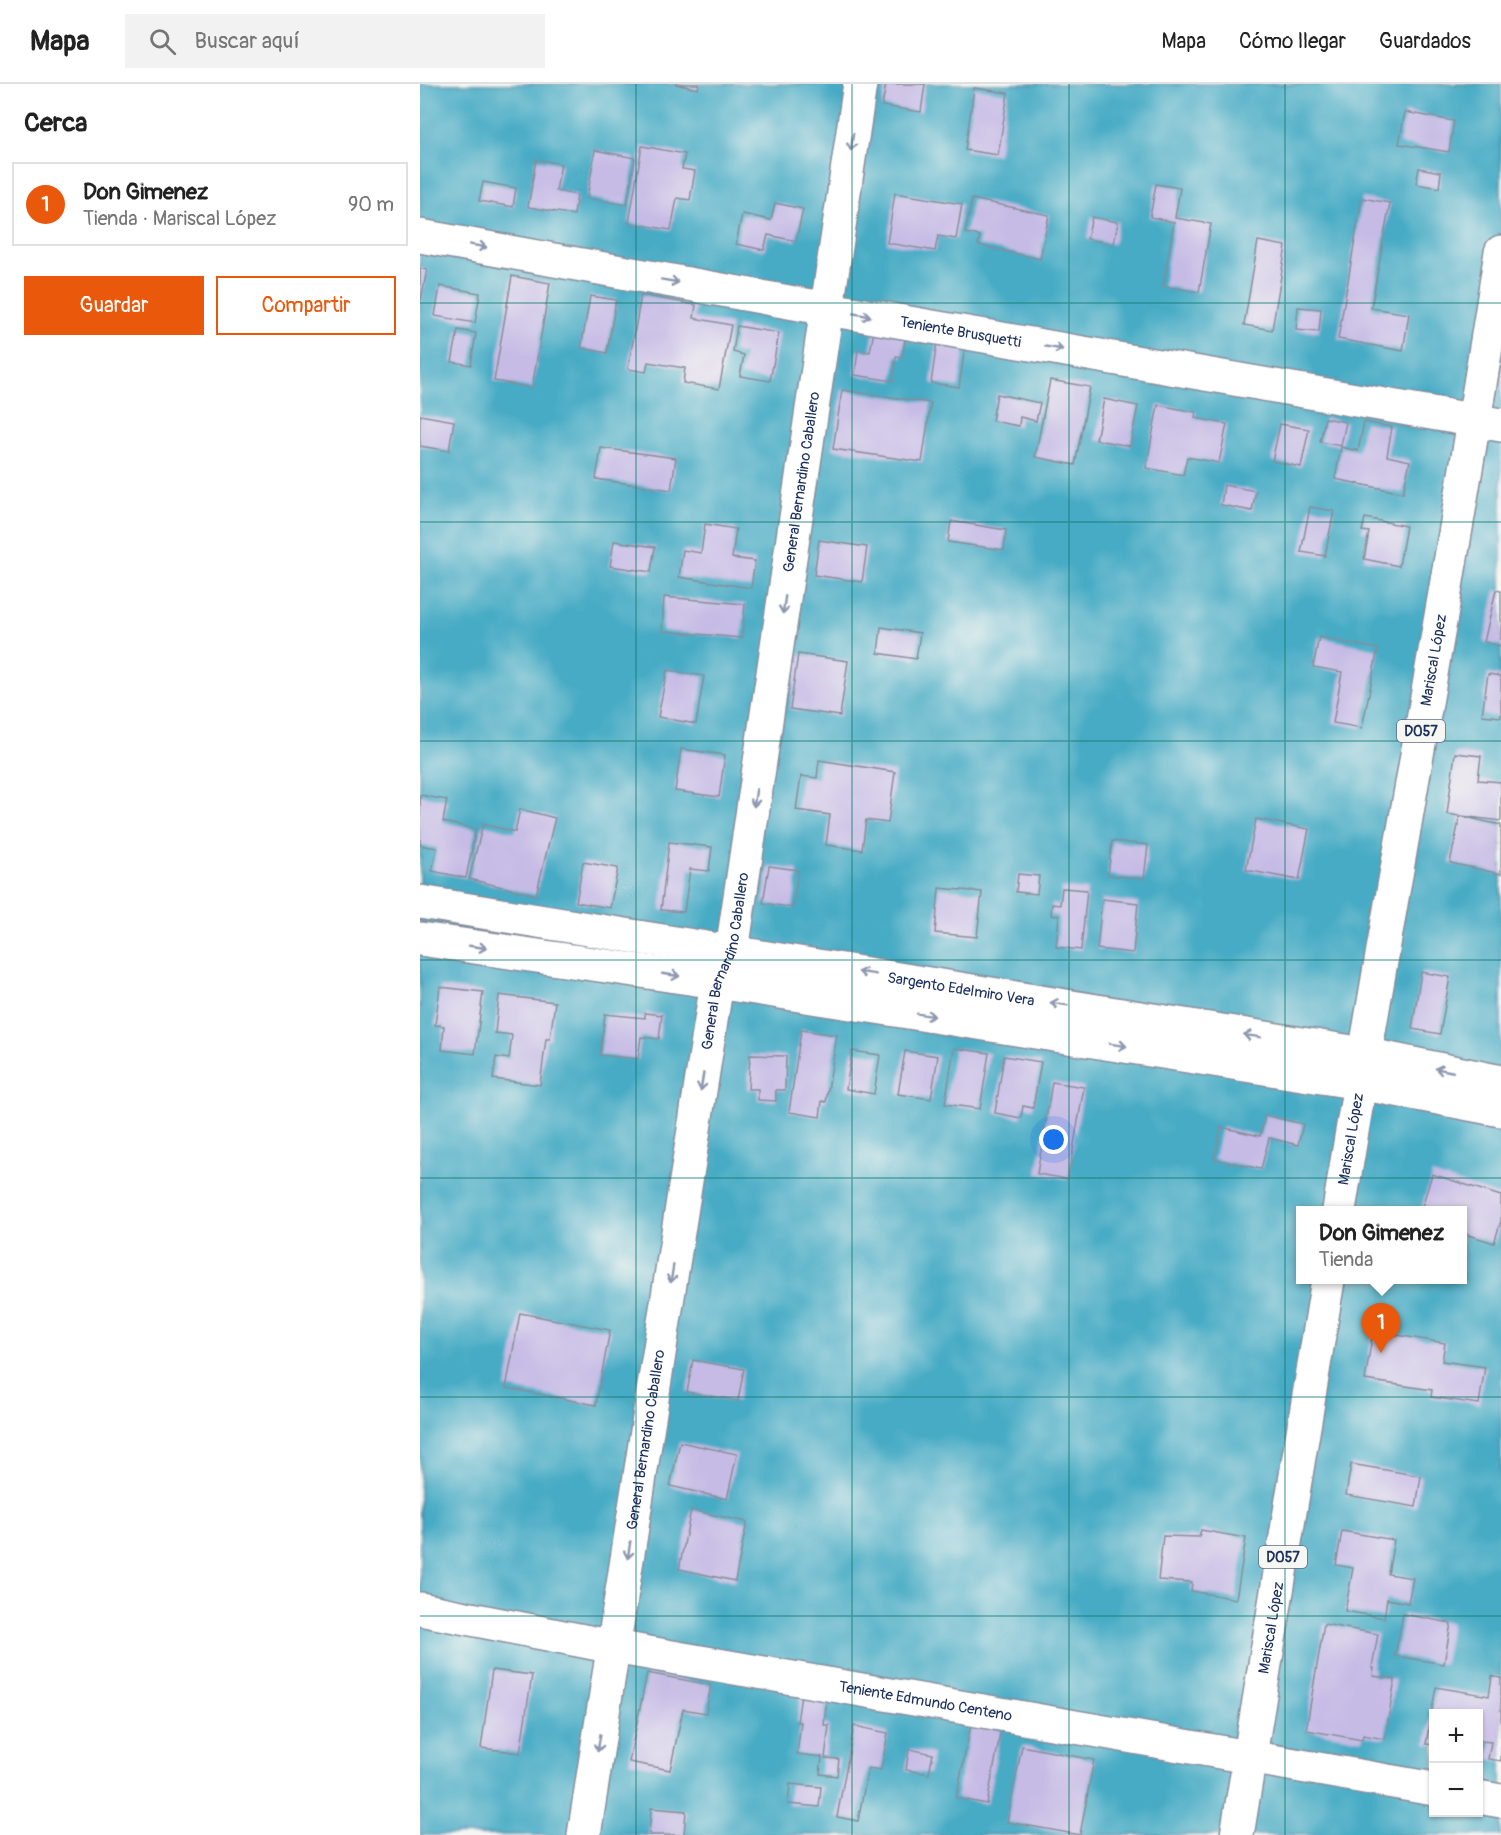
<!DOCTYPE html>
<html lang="es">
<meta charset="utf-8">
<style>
:root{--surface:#fff;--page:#f2f2f2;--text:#222;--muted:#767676;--line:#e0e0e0;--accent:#ea580c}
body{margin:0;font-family:Pangolin,sans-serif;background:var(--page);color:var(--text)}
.controls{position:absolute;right:18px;bottom:18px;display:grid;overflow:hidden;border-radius:0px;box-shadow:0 2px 4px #0004}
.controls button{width:54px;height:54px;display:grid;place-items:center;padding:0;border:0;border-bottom:2px solid var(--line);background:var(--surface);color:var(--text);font:30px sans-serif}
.you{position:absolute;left:634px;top:1056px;width:21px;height:21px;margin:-15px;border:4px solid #fff;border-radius:50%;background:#1a73e8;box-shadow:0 0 0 9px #1a73e833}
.badge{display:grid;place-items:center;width:39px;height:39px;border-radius:50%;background:var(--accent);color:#fff;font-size:20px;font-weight:700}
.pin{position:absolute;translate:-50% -50px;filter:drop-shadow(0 2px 3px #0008)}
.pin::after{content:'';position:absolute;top:32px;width:21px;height:18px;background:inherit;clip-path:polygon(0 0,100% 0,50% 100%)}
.popup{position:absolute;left:876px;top:1122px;width:171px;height:78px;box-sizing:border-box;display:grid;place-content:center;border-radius:0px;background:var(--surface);filter:drop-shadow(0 2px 4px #0005);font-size:20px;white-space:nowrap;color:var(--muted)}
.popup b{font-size:22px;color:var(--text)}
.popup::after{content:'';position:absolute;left:50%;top:100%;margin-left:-12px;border:12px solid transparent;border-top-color:var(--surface)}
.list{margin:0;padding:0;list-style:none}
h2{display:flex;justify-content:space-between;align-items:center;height:78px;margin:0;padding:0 24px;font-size:26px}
h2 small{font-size:20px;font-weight:400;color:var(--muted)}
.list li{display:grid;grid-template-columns:39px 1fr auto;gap:18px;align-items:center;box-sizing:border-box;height:84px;margin:0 12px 12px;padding:0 12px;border:2px solid var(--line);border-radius:0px}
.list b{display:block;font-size:22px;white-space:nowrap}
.list p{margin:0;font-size:20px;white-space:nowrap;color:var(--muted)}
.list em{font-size:20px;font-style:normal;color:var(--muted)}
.actions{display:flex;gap:12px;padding:18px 24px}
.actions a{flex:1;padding:14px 0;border:2px solid var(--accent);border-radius:0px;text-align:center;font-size:21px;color:var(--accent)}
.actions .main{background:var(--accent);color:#fff}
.icon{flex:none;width:33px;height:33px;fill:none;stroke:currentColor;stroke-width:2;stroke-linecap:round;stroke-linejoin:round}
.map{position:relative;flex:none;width:1081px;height:1751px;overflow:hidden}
header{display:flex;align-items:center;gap:36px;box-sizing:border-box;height:84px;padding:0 30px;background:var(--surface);border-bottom:2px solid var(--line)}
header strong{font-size:28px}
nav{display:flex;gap:33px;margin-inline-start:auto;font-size:21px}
.search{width:420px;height:54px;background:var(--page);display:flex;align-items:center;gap:15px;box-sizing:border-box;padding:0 21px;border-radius:0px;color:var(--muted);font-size:22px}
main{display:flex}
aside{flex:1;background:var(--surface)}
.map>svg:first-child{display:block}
</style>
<header>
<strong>Mapa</strong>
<div class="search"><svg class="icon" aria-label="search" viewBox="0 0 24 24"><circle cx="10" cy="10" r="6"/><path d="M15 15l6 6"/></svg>Buscar aquí</div>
<nav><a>Mapa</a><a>Cómo llegar</a><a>Guardados</a></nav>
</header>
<main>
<aside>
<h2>Cerca<small></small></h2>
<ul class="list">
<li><span class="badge">1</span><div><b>Don Gimenez</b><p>Tienda · Mariscal López</p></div><em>90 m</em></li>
</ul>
<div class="actions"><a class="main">Guardar</a><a>Compartir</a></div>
</aside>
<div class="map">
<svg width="1081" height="1751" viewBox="0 0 1081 1751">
<rect width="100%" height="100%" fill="#f6f6f2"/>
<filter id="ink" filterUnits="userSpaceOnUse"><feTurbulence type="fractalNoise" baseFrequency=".0167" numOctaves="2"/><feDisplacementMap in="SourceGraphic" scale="12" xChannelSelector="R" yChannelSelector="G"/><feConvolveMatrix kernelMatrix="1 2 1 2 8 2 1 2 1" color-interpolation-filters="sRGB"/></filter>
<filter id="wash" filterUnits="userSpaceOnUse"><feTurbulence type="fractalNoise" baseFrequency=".008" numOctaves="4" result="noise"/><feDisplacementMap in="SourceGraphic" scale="24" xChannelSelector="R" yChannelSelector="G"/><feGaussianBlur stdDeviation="1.35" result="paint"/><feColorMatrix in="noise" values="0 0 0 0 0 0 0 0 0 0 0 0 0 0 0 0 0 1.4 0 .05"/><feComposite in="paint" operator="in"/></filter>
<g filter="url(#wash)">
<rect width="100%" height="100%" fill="#f1ebd8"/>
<path fill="#46abc5" stroke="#306d92" stroke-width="1.5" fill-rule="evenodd" d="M 0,0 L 1081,0 L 1081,1751 L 0,1751 ZM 880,1126 L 1042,1126 L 1042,1196 L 880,1196 ZM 1014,1630 L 1058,1630 L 1058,1728 L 1014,1728 Z"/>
<g id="blocks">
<g fill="#c6bbe5">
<polygon points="255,0 279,0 278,5"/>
<polygon points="466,0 505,0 501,28 462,22"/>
<polygon points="554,4 588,9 578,71 545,66"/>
<polygon points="985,28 1034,37 1029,68 979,60"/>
<polygon points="222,62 265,70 262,85 275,87 270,116 257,114 251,146 209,139"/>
<polygon points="175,66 215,74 207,121 167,114"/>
<polygon points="116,75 141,80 136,107 157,111 154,131 108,123"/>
<polygon points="999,84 1021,88 1019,104 996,100"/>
<polygon points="63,98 96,104 93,123 59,117"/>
<polygon points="736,100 760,104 755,134 791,140 779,208 743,202 754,138 730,133"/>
<polygon points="475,109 542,120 536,155 518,152 515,167 467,159"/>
<polygon points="942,114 970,119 951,224 989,230 983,267 918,255"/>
<polygon points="552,115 629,131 620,175 558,161 560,152 545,149"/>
<polygon points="355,119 383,125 376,157 348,151 344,166 316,160 322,130 351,136"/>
<polygon points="672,133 698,138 694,160 667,155"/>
<polygon points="838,157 866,162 852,246 824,241"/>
<polygon points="0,184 7,186 1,216 0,216"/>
<polygon points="92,192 130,199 112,304 74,297"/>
<polygon points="20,202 60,209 55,239 15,232"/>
<polygon points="221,211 276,221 274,234 311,241 299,305 263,299 265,284 228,278 226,288 208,285"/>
<polygon points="170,212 196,216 187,269 161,264"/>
<polygon points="878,223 901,225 899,248 876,246"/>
<polygon points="317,242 359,249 350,297 320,292 324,271 313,268"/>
<polygon points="38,246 56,249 51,281 32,278"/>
<polygon points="454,247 486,251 482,273 476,272 473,297 435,291 438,266 450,268"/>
<polygon points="517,258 545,263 539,303 511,299"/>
<polygon points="630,296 670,303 655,381 615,373"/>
<polygon points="422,306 511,319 502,378 413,365"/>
<polygon points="577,310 620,319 616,337 600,333 599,342 572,337"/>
<polygon points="684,315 718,322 710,362 676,356"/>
<polygon points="738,321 776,328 775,334 807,340 799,379 767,373 763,391 726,384"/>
<polygon points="0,331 34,337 29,367 0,362"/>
<polygon points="905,334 926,338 921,362 900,358"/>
<polygon points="944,338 972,343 967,372 990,377 983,409 915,395 921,363 938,367"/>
<polygon points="860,340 889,345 881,383 852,377"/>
<polygon points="181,364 256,374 251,406 176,395"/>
<polygon points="804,401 836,407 832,427 801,421"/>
<polygon points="890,423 914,427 905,472 881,468"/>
<polygon points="945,434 986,442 979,482 944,475 949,448 942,447"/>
<polygon points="531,437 586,446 584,466 528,458"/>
<polygon points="285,440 316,445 312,474 335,477 331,504 259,493 263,466 281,469"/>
<polygon points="399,456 447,463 442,498 394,491"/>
<polygon points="194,457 235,463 231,488 190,482"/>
<polygon points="1076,506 1081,507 1081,562 1064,558"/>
<polygon points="244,513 325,520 322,554 242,547"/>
<polygon points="461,543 500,549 496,575 458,569"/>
<polygon points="899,553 958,565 942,644 913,639 922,588 893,583"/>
<polygon points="378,570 428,577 420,632 370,625"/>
<polygon points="247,586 284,592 276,640 238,633"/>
<polygon points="1068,590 1081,592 1081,633 1062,631"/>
<polygon points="261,665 305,671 299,713 255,707"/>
<polygon points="1035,669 1061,672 1058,696 1081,698 1081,737 1041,732 1081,741 1081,790 1030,779 1040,732 1027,730"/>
<polygon points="399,676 475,688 468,739 446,736 442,766 406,761 410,731 376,726 381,692 397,694"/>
<polygon points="0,711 27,716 23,738 56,745 46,794 12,787 17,764 0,761"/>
<polygon points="100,725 135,734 116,811 49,795 63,740 95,748"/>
<polygon points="836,735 889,745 879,796 826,786"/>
<polygon points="692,757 728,761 724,795 688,791"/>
<polygon points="249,758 292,763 289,787 270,785 264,828 241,826"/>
<polygon points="163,778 198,784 190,824 156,818"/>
<polygon points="349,782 378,786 373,824 343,819"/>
<polygon points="598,790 619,792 617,810 596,808"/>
<polygon points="519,804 562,808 557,853 515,849"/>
<polygon points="642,804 667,806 661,866 636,863 639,832 631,831 632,820 640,821"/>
<polygon points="682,815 718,819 713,869 677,865"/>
<polygon points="1001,888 1030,893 1020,950 992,945"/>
<polygon points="20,903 63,908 55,970 22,966 24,942 15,941"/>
<polygon points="79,911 135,918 130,955 126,955 120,1001 73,995 76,973 89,975 92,951 75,949"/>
<polygon points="225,929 242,931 239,955 221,953 218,975 180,971 185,930 225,934"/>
<polygon points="381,946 417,951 406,1018 402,1017 400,1033 369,1028"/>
<polygon points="534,964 569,969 560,1025 525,1020"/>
<polygon points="432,967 460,971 454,1010 426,1005"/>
<polygon points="485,967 518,972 511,1015 478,1010"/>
<polygon points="330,971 366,972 365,1006 356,1006 356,1017 338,1016 338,1005 328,1005"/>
<polygon points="584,972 621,978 613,1024 603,1022 601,1034 575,1029"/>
<polygon points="632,998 664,1003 648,1095 617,1090"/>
<polygon points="845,1031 883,1040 878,1061 849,1054 841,1085 794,1075 801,1043 840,1052"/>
<polygon points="1012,1090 1081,1112 1081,1137 1074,1159 1042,1149 1042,1126 1001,1126"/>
<polygon points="100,1229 190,1246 176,1321 86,1304"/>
<polygon points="953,1247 1025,1259 1022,1277 1065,1283 1059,1320 1011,1313 1012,1306 945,1296"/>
<polygon points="273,1276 324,1285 318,1317 267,1308"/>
<polygon points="260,1358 317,1370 307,1415 250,1402"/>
<polygon points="931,1380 1001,1392 996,1423 926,1411"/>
<polygon points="271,1426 327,1438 315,1497 259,1485"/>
<polygon points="781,1446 826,1454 816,1515 771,1507 772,1498 738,1496 743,1452 779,1453"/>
<polygon points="922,1447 974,1456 968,1490 993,1494 988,1519 967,1515 964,1534 925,1527 933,1484 916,1481"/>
<polygon points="983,1530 1031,1539 1024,1580 975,1572"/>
<polygon points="904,1540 958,1550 952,1584 954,1584 953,1592 975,1595 965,1655 943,1651 942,1656 886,1646"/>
<polygon points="72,1586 112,1591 100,1669 61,1664"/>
<polygon points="227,1589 291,1601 286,1629 263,1625 250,1686 209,1678"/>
<polygon points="1072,1592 1081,1594 1081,1677 1068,1675 1071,1658 1061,1657 1058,1667 1058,1630 1014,1630 1014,1661 1006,1660 1016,1603 1069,1612"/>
<polygon points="381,1611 407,1614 404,1641 409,1641 405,1674 419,1675 417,1692 400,1690 402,1673 377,1670 381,1638 377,1638"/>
<polygon points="551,1640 581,1646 567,1720 536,1714"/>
<polygon points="434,1642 468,1649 461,1686 448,1684 438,1737 417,1733"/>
<polygon points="602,1662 674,1676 660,1751 587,1738"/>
<polygon points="489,1665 513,1670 509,1690 486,1686"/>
<polygon points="370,1700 401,1703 399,1723 368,1720"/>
<polygon points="231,1724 266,1727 264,1751 229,1751"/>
</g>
</g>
</g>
<g filter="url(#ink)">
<use href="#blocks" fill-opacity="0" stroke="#868d9b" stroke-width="1.5"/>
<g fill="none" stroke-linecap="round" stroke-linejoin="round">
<defs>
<g id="minor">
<path id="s1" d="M 0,152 L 408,225 L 1081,341"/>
<path id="s2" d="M 0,818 L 944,970 L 1081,998"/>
<polyline points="0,855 297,898 940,999 1081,1026"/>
<path id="s3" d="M 0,1525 L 194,1563 L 1014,1705"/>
<polyline points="1058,1713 1081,1717"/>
<path id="s4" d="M 164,1751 L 297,898 L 312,867 L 440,0"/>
</g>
<g id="major">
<path id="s5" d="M 919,1126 C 971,807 1032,488 1081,168"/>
<path id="s6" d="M 817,1751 L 908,1196"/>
</g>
</defs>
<use href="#minor" stroke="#868d9b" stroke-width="36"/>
<use href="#major" stroke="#868d9b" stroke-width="36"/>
<use href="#minor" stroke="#fff" stroke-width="33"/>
<use href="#major" stroke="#fff" stroke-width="33"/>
</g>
<defs><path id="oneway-shaft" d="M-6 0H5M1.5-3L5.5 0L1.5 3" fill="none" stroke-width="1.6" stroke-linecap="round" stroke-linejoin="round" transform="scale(1.5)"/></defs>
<g stroke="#8d97ae">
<use href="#oneway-shaft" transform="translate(432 58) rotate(98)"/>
<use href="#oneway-shaft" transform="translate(58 162) rotate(10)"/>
<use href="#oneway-shaft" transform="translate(250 197) rotate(10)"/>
<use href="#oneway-shaft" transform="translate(442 231) rotate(10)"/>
<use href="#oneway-shaft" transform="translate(634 264) rotate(10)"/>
<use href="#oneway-shaft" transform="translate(364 521) rotate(98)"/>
<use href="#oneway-shaft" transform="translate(335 714) rotate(98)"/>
<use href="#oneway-shaft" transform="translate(58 863) rotate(8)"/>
<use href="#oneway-shaft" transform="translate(447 889) rotate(-171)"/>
<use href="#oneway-shaft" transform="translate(251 891) rotate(8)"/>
<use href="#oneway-shaft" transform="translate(639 920) rotate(-171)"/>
<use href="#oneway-shaft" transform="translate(506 931) rotate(9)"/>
<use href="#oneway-shaft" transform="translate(832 952) rotate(-171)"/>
<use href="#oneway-shaft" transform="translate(698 961) rotate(9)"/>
<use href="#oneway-shaft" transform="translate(1024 986) rotate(-169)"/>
<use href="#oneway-shaft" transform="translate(282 998) rotate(99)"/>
<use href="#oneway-shaft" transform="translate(252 1190) rotate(99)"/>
<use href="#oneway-shaft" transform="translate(209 1466) rotate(99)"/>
<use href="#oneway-shaft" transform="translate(179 1659) rotate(99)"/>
</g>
</g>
<path fill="none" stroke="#0f766e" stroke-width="1.5" stroke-opacity="0.55" d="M 216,0 L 216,1751M 432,0 L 432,1751M 649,0 L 649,1751M 865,0 L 865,1751M 0,219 L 1081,219M 0,438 L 1081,438M 0,657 L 1081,657M 0,876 L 1081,876M 0,1094 L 1081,1094M 0,1313 L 1081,1313M 0,1532 L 1081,1532"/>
<g text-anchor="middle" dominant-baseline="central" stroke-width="5" stroke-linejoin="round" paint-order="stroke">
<g fill="#f6f6f2" stroke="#5d6b8a" stroke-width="1.5">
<rect x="977" y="636" width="48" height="22" rx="4.5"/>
<rect x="839" y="1462" width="48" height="22" rx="4.5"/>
</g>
<g font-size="14" font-weight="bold" fill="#1b2f5e">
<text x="1001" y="647">D057</text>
<text x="863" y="1473">D057</text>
</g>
<g font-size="15" fill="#1b2f5e" stroke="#f6f6f2">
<text stroke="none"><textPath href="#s1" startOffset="549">Teniente Brusquetti</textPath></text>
<text stroke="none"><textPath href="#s4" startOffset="1372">General Bernardino Caballero</textPath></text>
<text stroke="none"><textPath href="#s5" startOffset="558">Mariscal López</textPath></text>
<text stroke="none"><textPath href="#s4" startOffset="886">General Bernardino Caballero</textPath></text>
<text stroke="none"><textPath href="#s2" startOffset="548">Sargento Edelmiro Vera</textPath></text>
<text stroke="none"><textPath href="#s5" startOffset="72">Mariscal López</textPath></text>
<text stroke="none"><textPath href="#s4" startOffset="400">General Bernardino Caballero</textPath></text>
<text stroke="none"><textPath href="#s6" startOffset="210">Mariscal López</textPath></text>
<text stroke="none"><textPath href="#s3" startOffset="514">Teniente Edmundo Centeno</textPath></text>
</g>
</g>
</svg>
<div class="controls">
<button>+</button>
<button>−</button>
</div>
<div class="you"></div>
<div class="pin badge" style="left:961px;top:1269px">1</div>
<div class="popup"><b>Don Gimenez</b>Tienda</div>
</div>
</main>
